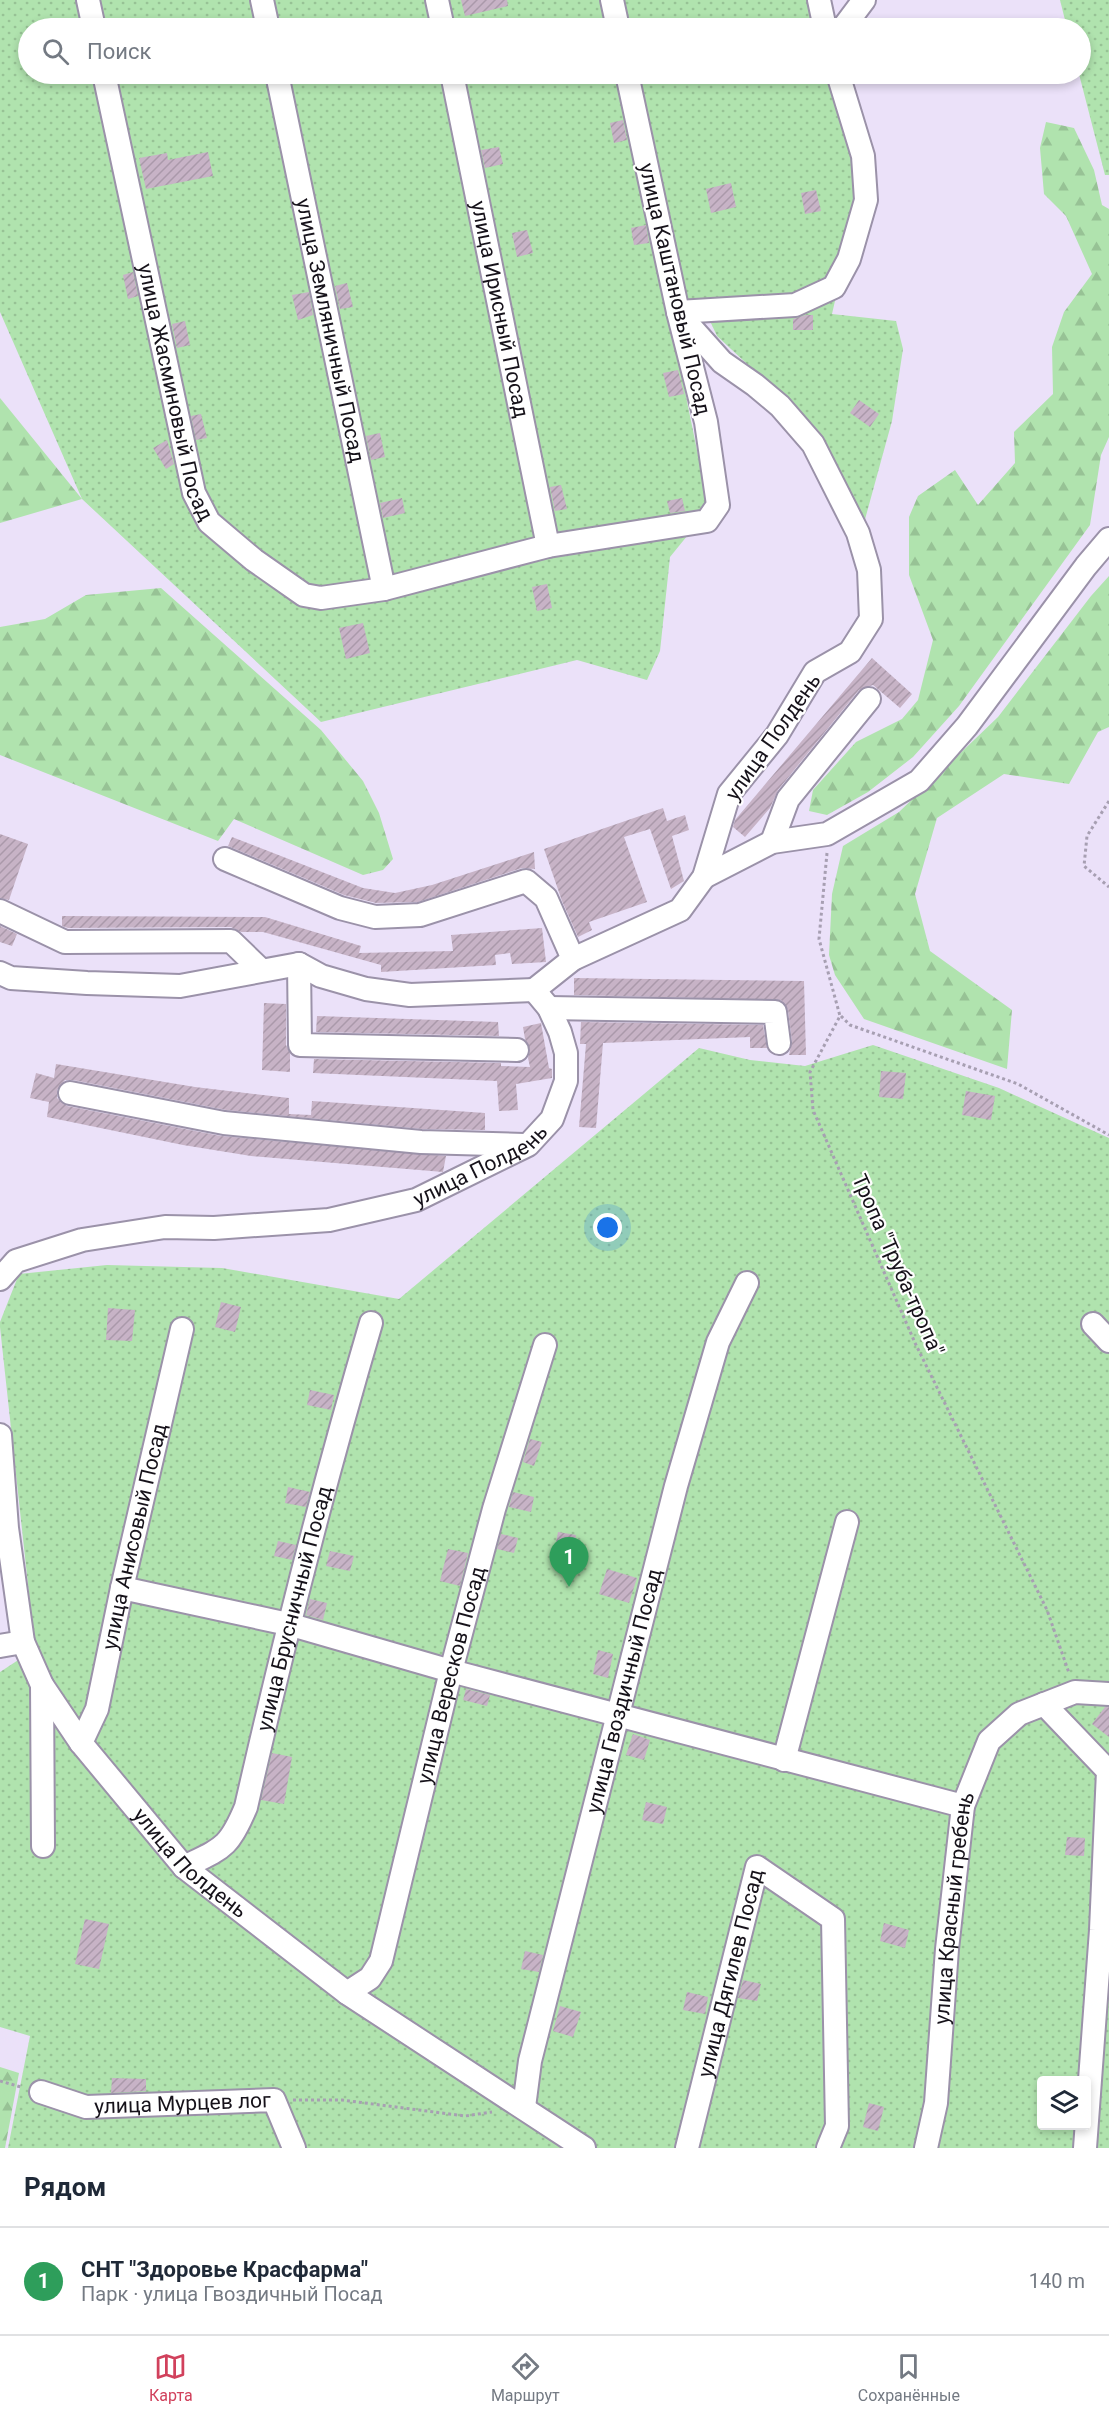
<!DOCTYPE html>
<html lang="ru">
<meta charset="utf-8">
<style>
:root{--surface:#fff;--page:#f2f2f3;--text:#1f2937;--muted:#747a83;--line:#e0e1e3;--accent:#d1415c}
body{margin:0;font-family:Roboto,sans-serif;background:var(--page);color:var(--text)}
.controls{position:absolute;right:18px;bottom:18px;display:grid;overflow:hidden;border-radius:6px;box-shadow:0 3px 9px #0003}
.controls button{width:54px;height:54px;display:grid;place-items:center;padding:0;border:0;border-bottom:2px solid var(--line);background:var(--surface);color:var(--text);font:30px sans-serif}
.you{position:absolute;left:608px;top:1228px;width:21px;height:21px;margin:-15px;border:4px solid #fff;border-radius:50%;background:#1a73e8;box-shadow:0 0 0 9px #1a73e833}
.badge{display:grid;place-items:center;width:39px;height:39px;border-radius:50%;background:var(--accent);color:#fff;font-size:20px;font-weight:700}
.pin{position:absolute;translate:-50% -50px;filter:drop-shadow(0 2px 3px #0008)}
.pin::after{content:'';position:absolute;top:32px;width:21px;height:18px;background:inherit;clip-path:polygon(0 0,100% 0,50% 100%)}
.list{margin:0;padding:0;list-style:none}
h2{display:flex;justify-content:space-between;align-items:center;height:78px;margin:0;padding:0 24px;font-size:26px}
h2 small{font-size:20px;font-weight:400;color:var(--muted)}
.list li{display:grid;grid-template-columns:39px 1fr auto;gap:18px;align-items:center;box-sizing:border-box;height:108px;padding:0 24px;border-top:2px solid var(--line)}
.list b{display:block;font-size:22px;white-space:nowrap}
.list p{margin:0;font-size:20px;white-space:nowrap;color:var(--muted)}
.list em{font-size:20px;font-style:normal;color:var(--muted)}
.icon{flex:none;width:33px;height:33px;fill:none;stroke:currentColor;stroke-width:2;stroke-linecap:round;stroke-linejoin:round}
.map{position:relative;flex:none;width:1109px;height:2148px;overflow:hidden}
.search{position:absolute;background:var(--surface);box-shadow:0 3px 9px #0003;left:18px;right:18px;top:18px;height:66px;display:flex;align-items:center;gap:15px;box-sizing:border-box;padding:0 21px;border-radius:33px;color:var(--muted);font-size:22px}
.sheet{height:186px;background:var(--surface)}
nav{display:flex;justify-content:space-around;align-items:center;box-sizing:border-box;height:84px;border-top:2px solid var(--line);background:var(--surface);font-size:16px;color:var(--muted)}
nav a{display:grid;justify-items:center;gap:3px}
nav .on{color:var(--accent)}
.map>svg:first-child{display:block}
</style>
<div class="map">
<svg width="1109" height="2148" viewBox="0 0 1109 2148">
<defs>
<pattern id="green-dots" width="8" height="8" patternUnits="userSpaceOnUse" patternTransform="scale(1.5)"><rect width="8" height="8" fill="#b0e3ae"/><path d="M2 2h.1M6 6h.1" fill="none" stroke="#97c295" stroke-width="1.8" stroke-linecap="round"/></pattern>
<pattern id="forest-firs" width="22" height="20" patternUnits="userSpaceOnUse" patternTransform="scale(1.5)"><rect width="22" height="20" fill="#b0e3ae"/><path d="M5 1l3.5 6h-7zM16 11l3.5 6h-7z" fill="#97c295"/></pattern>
<pattern id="building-hatch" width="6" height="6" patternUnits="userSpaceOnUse" patternTransform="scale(1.5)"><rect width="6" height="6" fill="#c7b3c6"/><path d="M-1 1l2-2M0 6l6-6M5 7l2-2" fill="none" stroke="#a9a"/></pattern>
</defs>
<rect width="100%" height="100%" fill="#ebe1f9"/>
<g fill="url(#green-dots)" fill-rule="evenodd">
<polygon points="0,0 810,0 816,28 28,28 28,74 827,74 854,161 856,209 832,314 896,321 903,349 892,421 864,523 818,430 717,336 710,321 672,328 709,509 670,557 660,651 647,680 577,660 321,722 82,499 0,312"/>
<polygon points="1060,0 1109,0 1109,175 1105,175 1079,74 1080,28 1067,28"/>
<path d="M 873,1045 L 999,1088 L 1109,1138 L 1109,2148 L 8,2148 L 30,2036 L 0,2027 L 0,1672 L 35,1649 L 0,1327 L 0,1322 L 19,1274 L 107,1265 L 222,1268 L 399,1299 L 699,1048 L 750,1060 L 805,1066 ZM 1042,2080 L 1086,2080 L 1086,2126 L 1042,2126 Z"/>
</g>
<g fill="url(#forest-firs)">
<polygon points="1046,122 1074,128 1094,170 1102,205 1109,209 1109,437 1101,455 1090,525 959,706 913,757 868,792 827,815 809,811 813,790 856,742 902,719 918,700 933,640 909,575 909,517 918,496 955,470 978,505 1015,463 1014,432 1053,394 1052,347 1064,312 1092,274 1066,216 1044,194 1040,148"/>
<polygon points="0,398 82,499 0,523"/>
<polygon points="1109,576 1109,727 1098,732 1069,784 1004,774 937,818 915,894 930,951 1012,1010 1007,1069 864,1019 835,975 829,955 832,894 843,846 899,812 998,717 1091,596"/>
<polygon points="161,588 321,730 363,781 379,813 393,859 383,870 363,875 234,819 218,841 0,755 0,627 45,619 86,595"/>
<polygon points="0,2067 19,2073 5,2148 0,2148"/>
</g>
<g fill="url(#building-hatch)">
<polygon points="461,0 507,0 508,6 465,16"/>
<polygon points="623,120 627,140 614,143 610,123"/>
<polygon points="499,147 503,164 485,168 481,150"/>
<polygon points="208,152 213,176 146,189 139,158 167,153 168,160"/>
<polygon points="731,183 736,207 711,213 706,189"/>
<polygon points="816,190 821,211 805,214 801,193"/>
<polygon points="646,225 649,243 634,245 631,228"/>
<polygon points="527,230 533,253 517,257 512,233"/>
<polygon points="133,272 138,296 128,299 123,275"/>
<polygon points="347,283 353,307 340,309 335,286"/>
<polygon points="309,292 313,315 298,320 292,295"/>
<polygon points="806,315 813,315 813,330 793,330 793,319"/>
<polygon points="185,321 190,345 177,348 172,324"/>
<polygon points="678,370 684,394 669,397 663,373"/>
<polygon points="859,400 879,414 870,427 850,413"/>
<polygon points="201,414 207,438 196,440 191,416"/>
<polygon points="380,433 385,457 371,460 366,436"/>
<polygon points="167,440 174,464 166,469 153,448"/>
<polygon points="561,485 567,509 555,511 550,487"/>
<polygon points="402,498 405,513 383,518 380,503"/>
<polygon points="682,498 685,511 670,513 667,501"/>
<polygon points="547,584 552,608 537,611 532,587"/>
<polygon points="363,623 370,653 346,659 339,628"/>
<polygon points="872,658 912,694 900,708 873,685 859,690 778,790 770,808 745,837 733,827 735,820"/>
<polygon points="663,808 667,821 685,815 689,830 672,836 684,881 671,889 650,829 624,837 647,902 589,922 592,930 578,937 562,901 544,849"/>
<polygon points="0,834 28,844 9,900 0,898"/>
<polygon points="232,837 363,888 395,893 432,885 534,852 535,869 522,868 418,902 376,903 344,895 228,846"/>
<polygon points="62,916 265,917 361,946 359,953 453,951 451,935 542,928 546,962 512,964 510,953 495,955 496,965 381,972 381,965 263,932 241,932 231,927 68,928 62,926"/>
<polygon points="0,926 17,934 12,946 0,942"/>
<polygon points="574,978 804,981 806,1055 789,1055 792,1041 788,1010 781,1000 574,995"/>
<polygon points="264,1003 286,1004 286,1045 290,1053 290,1072 262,1070"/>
<polygon points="317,1016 498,1022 499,1036 316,1032"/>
<polygon points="581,1022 763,1025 767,1048 750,1048 750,1037 603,1043 596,1128 579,1127 586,1044 580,1044"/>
<polygon points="541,1023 549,1068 552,1069 552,1078 516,1084 518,1110 499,1111 497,1081 313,1073 314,1059 501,1063 501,1066 530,1067 528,1058 530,1050 525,1039 523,1027"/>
<polygon points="56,1064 195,1087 289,1098 289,1114 311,1115 312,1101 485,1113 485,1130 422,1129 226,1110 73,1080 65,1080 57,1090 57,1098 67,1106 221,1136 446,1156 443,1172 251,1156 183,1145 47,1117 49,1102 30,1098 36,1073 54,1078"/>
<polygon points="881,1071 906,1073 903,1099 879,1097"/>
<polygon points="966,1091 995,1096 991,1120 962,1115"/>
<polygon points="221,1302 241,1307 235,1332 215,1327"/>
<polygon points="108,1308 135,1310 132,1341 106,1340"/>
<polygon points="310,1390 334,1395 331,1410 307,1405"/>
<polygon points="530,1439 542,1442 534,1466 523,1462"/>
<polygon points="288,1487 310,1492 306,1507 285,1503"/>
<polygon points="513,1492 534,1497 531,1512 509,1507"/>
<polygon points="558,1532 576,1535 573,1550 555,1547"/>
<polygon points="501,1534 518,1538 514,1553 497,1549"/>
<polygon points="278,1541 296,1545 292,1560 274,1556"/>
<polygon points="448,1549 468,1553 460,1586 440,1581"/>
<polygon points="330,1551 354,1556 350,1571 326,1566"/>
<polygon points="607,1569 637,1578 629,1603 599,1594"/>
<polygon points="310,1599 327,1603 323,1620 306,1615"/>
<polygon points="598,1650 613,1654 608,1678 593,1674"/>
<polygon points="466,1689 490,1695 487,1706 463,1700"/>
<polygon points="1105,1707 1109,1707 1109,1737 1092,1724"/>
<polygon points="633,1734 650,1740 644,1760 626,1755"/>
<polygon points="272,1753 292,1757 284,1804 261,1800"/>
<polygon points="646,1802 667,1807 663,1824 642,1820"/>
<polygon points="1067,1837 1085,1838 1084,1856 1065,1855"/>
<polygon points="85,1919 109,1924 99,1969 75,1964"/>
<polygon points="884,1923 909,1930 905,1948 880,1941"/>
<polygon points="525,1951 543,1955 539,1972 521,1969"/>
<polygon points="743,1980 761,1984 757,2001 738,1998"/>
<polygon points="687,1992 708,1997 705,2014 683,2010"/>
<polygon points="560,2006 581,2012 573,2037 553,2031"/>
<polygon points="112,2078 146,2079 146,2091 111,2093"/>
<polygon points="869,2103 884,2107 878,2131 863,2127"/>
</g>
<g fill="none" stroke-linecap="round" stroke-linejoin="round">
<defs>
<g id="minor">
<polyline points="88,0 94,28"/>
<polyline points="262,0 268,28"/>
<polyline points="437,0 443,28"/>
<polyline points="612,0 618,28"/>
<polyline points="819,0 825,28"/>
<polyline points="843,28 864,0"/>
<path id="s1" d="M 104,74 L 194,493 L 209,522 L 254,560 L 304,595 L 321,598 L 384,589 L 548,546 L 707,521 L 718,505 L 706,422 L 678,312 L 627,74"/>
<path id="s2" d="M 277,74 L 384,589"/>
<path id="s3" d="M 452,74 L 548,546"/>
<polyline points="678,312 795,305 834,287 849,259 866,200 863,156 838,74"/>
<polyline points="772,842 788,799 869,699"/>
<polyline points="225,859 340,908 375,917 420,915 526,881 546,898 573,959"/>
<polyline points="704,877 772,842 827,834 919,781 967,726 1086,566 1109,539"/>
<polyline points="0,911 65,942 231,941 261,970"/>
<polyline points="299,964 300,1045 517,1050"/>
<polyline points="0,973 11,978 87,983 180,986 299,964 321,976 366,989 410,995 534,990"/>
<polyline points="534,990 573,959 680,910 704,877 729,794 777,735 815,672 850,652 871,619 869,570 858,533 813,444 780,406 755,385 722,362 680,315"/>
<polyline points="549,1008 775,1012 779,1043"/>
<polyline points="70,1093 224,1123 421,1142 524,1145"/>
<path id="s4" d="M 0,1279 L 16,1261 L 82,1240 L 165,1227 L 214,1228 L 329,1220 L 416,1200 L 528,1145 L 552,1119 L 566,1081 L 566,1053 L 560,1032 L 549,1008 L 534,990"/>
<polyline points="1093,1324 1109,1341"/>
<path id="s5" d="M 0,1435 L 7,1528 L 23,1642 L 42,1685 L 81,1743 L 184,1867 L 347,1993 L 584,2148"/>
<polyline points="122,1588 288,1624 451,1671 963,1806"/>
<polyline points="0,1646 23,1642"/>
<polyline points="42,1685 43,1846"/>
<polyline points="1044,1704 1108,1771 1101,1930 1085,2148"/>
<path id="s6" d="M 81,1743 L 97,1709 L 122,1588 L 182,1329"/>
<polyline points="784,1760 847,1522"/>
<path id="s7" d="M 184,1867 C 223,1848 229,1848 246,1807 C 283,1644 324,1483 371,1323"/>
<path id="s8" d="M 347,1993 L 370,1978 L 381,1961 L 451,1671 L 494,1509 L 545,1345"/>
<path id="s9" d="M 41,2092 L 86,2107 L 274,2100 L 294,2148"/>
<path id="s10" d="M 524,2107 L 530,2061 L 676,1486 L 718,1342 L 747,1283"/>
<path id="s11" d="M 687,2148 L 757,1867 L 833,1919 L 837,2126 L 828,2148"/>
<path id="s12" d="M 926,2148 L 936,2103 L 947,1949 L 963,1806 L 989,1741 L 1019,1714 L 1075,1692 L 1109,1694"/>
</g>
</defs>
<use href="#minor" stroke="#9b92a9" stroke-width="26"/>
<g stroke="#a79fb2" stroke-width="3" stroke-dasharray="3 3" stroke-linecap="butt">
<polyline points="1109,801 1087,836 1084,866 1109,887"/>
<polyline points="827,853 819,939 840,1016 810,1072 813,1110 916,1345 1047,1610 1069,1673"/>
<polyline points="841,1016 850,1025 1018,1084 1109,1135"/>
<polyline points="0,2081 21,2087"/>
<polyline points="293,2100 342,2100 465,2116 492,2112"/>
</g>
<use href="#minor" stroke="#fff" stroke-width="22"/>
</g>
<g text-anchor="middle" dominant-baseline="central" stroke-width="4.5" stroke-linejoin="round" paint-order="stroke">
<g font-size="21" fill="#16121a" stroke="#fff">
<text transform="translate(675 289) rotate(77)">улица Каштановый Посад</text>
<text stroke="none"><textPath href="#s3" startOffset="240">улица Ирисный Посад</textPath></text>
<text stroke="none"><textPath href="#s2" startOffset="262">улица Земляничный Посад</textPath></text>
<text stroke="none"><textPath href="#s1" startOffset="326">улица Жасминовый Посад</textPath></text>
<text transform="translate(773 737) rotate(-55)">улица Полдень</text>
<text stroke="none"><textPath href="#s4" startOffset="504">улица Полдень</textPath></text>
<text transform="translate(898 1265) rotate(66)">Тропа "Труба-тропа"</text>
<text stroke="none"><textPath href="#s6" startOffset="214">улица Анисовый Посад</textPath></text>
<text stroke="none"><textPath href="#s7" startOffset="294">улица Брусничный Посад</textPath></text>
<text stroke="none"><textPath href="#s8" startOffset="342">улица Вересков Посад</textPath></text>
<text stroke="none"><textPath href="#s10" startOffset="428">улица Гвоздичный Посад</textPath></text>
<text stroke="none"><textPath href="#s5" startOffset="488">улица Полдень</textPath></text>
<text stroke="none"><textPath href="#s12" startOffset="242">улица Красный гребень</textPath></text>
<text stroke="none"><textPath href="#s11" startOffset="180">улица Дягилев Посад</textPath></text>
<text stroke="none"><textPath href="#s9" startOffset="144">улица Мурцев лог</textPath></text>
</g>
</g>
</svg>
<div class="controls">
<button><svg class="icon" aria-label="layers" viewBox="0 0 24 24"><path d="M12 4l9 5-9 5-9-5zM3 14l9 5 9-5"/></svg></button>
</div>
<div class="you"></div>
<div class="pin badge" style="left:569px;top:1587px;background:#2e9e5b">1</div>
<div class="search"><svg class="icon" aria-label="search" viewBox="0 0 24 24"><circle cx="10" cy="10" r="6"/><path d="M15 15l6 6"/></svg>Поиск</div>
</div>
<section class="sheet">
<h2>Рядом<small></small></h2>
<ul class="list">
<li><span class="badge" style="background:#2e9e5b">1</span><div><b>СНТ &quot;Здоровье Красфарма&quot;</b><p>Парк · улица Гвоздичный Посад</p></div><em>140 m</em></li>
</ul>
</section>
<nav>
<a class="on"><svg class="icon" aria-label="map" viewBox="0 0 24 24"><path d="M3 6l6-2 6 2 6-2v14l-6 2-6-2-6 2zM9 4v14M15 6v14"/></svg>Карта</a>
<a><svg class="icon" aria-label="directions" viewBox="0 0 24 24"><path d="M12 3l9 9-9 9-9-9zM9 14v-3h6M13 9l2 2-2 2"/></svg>Маршрут</a>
<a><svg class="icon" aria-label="saved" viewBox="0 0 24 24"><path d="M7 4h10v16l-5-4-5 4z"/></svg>Сохранённые</a>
</nav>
